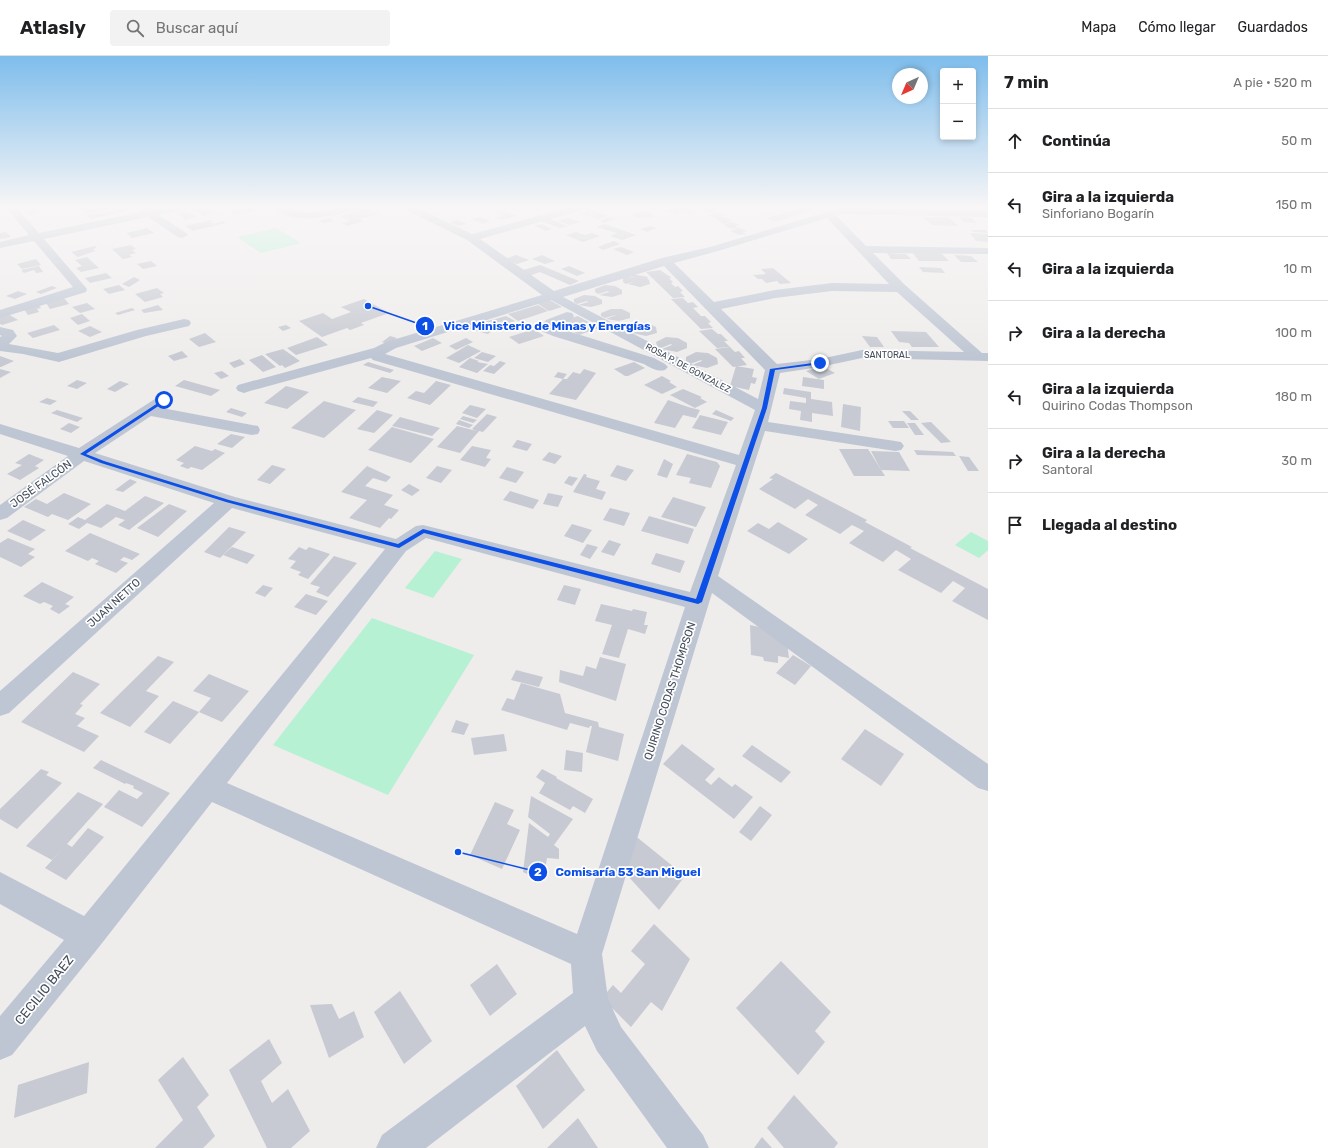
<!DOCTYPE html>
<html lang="es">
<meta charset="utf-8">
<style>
:root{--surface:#fff;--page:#f2f2f2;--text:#202124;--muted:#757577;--line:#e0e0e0}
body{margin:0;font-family:Rubik,sans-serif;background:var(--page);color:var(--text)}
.controls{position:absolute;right:12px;top:12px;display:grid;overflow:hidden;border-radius:4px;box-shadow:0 2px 6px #0003}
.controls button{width:36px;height:36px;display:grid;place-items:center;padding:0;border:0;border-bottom:1px solid var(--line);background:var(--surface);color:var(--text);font:20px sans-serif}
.compass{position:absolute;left:892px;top:12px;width:36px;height:36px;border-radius:50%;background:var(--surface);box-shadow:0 2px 6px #0003;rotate:224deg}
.stop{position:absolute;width:12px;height:12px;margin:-9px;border:3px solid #0d50e8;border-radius:50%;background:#fff}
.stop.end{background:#0d50e8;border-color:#fff;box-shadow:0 1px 4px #0008}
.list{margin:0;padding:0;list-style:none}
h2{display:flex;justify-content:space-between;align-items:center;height:52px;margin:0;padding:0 16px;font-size:17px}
h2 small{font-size:13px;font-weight:400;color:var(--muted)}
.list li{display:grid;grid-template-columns:26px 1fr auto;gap:12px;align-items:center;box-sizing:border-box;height:64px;padding:0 16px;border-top:1px solid var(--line)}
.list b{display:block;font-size:15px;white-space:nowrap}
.list p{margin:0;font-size:13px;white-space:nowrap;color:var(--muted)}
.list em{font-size:13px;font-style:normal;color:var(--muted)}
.icon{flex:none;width:22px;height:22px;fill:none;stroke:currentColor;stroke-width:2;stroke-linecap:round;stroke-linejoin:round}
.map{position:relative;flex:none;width:988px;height:1092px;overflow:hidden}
header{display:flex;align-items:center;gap:24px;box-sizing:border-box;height:56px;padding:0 20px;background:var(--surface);border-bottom:1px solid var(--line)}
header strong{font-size:19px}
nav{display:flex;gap:22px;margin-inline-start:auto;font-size:14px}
.search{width:280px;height:36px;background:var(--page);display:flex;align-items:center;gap:10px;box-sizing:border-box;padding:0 14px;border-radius:4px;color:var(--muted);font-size:15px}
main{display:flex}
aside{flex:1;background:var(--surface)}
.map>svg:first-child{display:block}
</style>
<header>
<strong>Atlasly</strong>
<div class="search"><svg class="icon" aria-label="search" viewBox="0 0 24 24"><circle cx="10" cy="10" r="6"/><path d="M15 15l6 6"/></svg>Buscar aquí</div>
<nav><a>Mapa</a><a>Cómo llegar</a><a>Guardados</a></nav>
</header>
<main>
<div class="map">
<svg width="988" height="1092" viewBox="0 0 988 1092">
<rect width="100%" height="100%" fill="#efecec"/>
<g fill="#b6f1d4">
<polygon points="276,172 301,187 261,197 237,181"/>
<polygon points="971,476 988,485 988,494 979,502 955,489"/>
<polygon points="435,495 462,503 433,542 405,532"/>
<polygon points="372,562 474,599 388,739 273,689"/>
</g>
<g fill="#c7cad2">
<polygon points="75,150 87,150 85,151 93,152 105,150 127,150 88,159"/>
<polygon points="189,150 206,150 217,157 203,160"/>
<polygon points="248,150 254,150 258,152 253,153 256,155 236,159 227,155"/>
<polygon points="679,150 698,156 690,159 682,156 676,159 664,155"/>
<polygon points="808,150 821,151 782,164 773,165 766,162"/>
<polygon points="127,151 131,154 91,163 87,160"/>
<polygon points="712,151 719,154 714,155 718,156 711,157 703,153"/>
<polygon points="367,152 379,158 359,163 364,165 347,170 342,167 350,165 340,160"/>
<polygon points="37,153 41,156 29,159 25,155"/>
<polygon points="588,153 608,160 598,163 589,160 596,158 594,158 587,160 580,157 587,155 584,154"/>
<polygon points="187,154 196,161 185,164 176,156"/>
<polygon points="502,154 517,160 502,164 496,162 503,160 494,156"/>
<polygon points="649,155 654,161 636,162 632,157"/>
<polygon points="718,156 725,159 720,160 733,164 728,165 731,166 724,168 709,159"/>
<polygon points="480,161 490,165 483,168 472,163"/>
<polygon points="608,161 616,163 605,167 600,165"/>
<polygon points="922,161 949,161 958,170 932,169"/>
<polygon points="958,161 971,162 977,167 964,166"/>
<polygon points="329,162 334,165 323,167 319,165"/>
<polygon points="548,162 568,170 560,172 540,165"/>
<polygon points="568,162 580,166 570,169 558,165"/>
<polygon points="211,164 214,165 211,166 213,168 223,165 226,167 193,175 185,170"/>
<polygon points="458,164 467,168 458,170 449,166"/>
<polygon points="732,166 740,169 735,170 739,172 732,173 723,169"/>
<polygon points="541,168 552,173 546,175 535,170"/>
<polygon points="605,168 636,179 622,184 610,180 617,177 596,171"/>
<polygon points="650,170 657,172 647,176 640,173"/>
<polygon points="147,172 154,177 132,182 126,177"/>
<polygon points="739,172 747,175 742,176 746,178 739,179 730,175"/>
<polygon points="971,174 986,174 988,177 974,176"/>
<polygon points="6,176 11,181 0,183 0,177"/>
<polygon points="576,176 585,179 592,177 600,180 583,186 566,179"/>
<polygon points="970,177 988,178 988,186 976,185"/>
<polygon points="614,185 620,188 603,194 598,191"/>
<polygon points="131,189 136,193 132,194 136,197 129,199 132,201 123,203 112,193"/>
<polygon points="95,190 97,192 93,193 95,195 78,201 71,196"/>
<polygon points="621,191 634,196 627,199 613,193"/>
<polygon points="912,196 941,197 949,205 919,205"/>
<polygon points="887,197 906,198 911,203 891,203"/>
<polygon points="516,199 529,204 517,208 505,203"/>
<polygon points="542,199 555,205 545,208 532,203"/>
<polygon points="954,199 971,200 978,206 961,206"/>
<polygon points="87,201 99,212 81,216 76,212 82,210 75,204"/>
<polygon points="36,203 41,209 22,213 17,208"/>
<polygon points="151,205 157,210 143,213 137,208"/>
<polygon points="540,209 579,225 570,229 540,216 529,220 520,215"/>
<polygon points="39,210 43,216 36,217 34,214 24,217 21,214"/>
<polygon points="569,210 585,217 577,220 561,213"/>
<polygon points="919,211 941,212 945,217 923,216"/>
<polygon points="773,212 791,227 780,228 777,225 766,227 762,223 758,223 753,219 766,218 761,213"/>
<polygon points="660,214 672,222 669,222 673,226 671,227 675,231 678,230 683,235 680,236 685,241 673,242 646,216"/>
<polygon points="106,217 112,222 90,227 85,222"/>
<polygon points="631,218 649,221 647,222 649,224 650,228 640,231 628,228 636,225 626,228 623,226 623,221 627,219 635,222 629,219"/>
<polygon points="134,221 140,224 129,231 122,228"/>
<polygon points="119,229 125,234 109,238 103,233"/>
<polygon points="605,229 615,230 622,234 622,238 612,241 599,239 609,236 608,235 598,238 595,236 595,233"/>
<polygon points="52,230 57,232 41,238 36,236"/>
<polygon points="157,232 164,237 160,238 163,241 145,246 135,238"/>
<polygon points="18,235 27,238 15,243 6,240"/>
<polygon points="584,239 595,240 602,244 602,248 591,251 578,249 588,246 587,245 577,248 574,246 574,243"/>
<polygon points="64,242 69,248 50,253 46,247"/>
<polygon points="683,242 688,247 693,246 698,251 693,252 701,260 705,260 711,266 708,267 713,272 701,273 671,243"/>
<polygon points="364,243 389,257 361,267 364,269 350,274 347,272 322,281 299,265 323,257 332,263 351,256 341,251"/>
<polygon points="548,243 562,251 549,255 535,246"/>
<polygon points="87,247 95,253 80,257 72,251"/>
<polygon points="38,248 41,252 37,253 39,256 28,259 23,252"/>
<polygon points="158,249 163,254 144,257 141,254"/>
<polygon points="538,249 548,255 518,265 508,258"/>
<polygon points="132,252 135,254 118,259 115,257"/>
<polygon points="611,253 622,253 630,257 630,262 619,265 606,263 616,259 615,259 605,262 601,260 601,257"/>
<polygon points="8,258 18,264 2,269 0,268 0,261"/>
<polygon points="82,258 90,265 78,269 70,262"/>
<polygon points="506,260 515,265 500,271 498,270 492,272 484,266"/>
<polygon points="578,260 599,272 579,279 558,266"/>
<polygon points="637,266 648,267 656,271 657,277 646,280 632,277 642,274 641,273 631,277 627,275 627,271"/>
<polygon points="471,267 494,273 488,278 465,272"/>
<polygon points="54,269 60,274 33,282 27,277"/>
<polygon points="286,269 291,272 283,275 278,271"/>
<polygon points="90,270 102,276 90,281 78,275"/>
<polygon points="534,273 544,280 519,288 509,281"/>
<polygon points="712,273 718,278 721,278 728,285 724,285 730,291 717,292 699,275"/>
<polygon points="891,275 926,276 939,291 912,291 909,287 899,286"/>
<polygon points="205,277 216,286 199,291 189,283"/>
<polygon points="390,280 397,282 388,288 382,286"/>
<polygon points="862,280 877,281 884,291 870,291"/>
<polygon points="317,281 328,289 296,299 287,292"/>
<polygon points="666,281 678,282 687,287 687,292 677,296 662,293 672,289 671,288 661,292 657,290 656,286"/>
<polygon points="433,282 442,287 422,295 414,290"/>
<polygon points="466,282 473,286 456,294 449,290"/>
<polygon points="468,289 481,295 459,307 446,302"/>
<polygon points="730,291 735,296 739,295 745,302 741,302 747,309 733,311 715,293"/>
<polygon points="283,293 300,305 285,312 282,309 280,310 265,298"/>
<polygon points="182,295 188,301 174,305 168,300"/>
<polygon points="482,296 496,300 488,306 474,302"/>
<polygon points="696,296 708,297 717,302 718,308 707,312 692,309 702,305 701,304 690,308 686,306 686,301"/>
<polygon points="262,299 276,311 263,316 249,304"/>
<polygon points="0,300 14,305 1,311 0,311"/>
<polygon points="470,302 479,305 477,306 488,308 477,317 459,311"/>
<polygon points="240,303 245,308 234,312 229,307"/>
<polygon points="500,305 506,307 494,318 483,315 490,309 494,310"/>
<polygon points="368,306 394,314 390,317 363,309"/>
<polygon points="634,306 645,312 628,320 625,320 614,313"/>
<polygon points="736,310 754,313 752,321 757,322 755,328 751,327 749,334 730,330"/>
<polygon points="822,310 835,317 819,323 806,315"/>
<polygon points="0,313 11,316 0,322"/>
<polygon points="584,313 596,317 576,344 549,338 563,323 567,323 573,316 580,318"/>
<polygon points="222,315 229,320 221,323 214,317"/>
<polygon points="558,316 567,318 563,323 554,321"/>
<polygon points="662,320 671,325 669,326 677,331 662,338 644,329"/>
<polygon points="382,321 401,325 387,337 368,332"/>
<polygon points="803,321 824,324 824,333 802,330"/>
<polygon points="77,324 87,327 77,333 67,330"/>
<polygon points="184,324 220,334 211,340 175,330"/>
<polygon points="120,325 129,328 115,336 107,333"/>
<polygon points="436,325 451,329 430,349 407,342 416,335 424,337"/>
<polygon points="286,330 309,336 287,353 264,347"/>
<polygon points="784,332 811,336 811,343 832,346 833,360 812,357 812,366 800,364 801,355 789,353 790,345 806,347 806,342 783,338"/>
<polygon points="683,333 702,341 700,342 707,346 695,352 670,339"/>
<polygon points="358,341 378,346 373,351 352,346"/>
<polygon points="47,342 57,345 50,349 39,346"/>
<polygon points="668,344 688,351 700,354 696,362 683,359 675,372 654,367"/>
<polygon points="324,345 356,354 324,382 291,372"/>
<polygon points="843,348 861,351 860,375 841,371"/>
<polygon points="470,349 486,353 477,362 462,357"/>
<polygon points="231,352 247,357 242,361 226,356"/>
<polygon points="57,354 83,362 77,366 51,357"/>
<polygon points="377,354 393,359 374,377 357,373"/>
<polygon points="716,354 734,362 731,365 712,358"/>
<polygon points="902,355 910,355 919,364 911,364"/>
<polygon points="487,358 497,361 483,376 479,375 460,397 437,391 457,370 477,375 472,373"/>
<polygon points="700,359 728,366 721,379 692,372"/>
<polygon points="463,360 477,364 473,367 460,363"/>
<polygon points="400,361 440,372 432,380 392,370"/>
<polygon points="459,364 473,369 469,372 456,368"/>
<polygon points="888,365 904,365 909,372 893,372"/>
<polygon points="931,366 951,386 941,387 921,367"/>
<polygon points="69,367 80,371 71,377 60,373"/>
<polygon points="907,367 915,367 924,379 915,379"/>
<polygon points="392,371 434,383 411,407 368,394"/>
<polygon points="231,378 245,381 232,392 217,388"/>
<polygon points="517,384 518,384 532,388 527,395 512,391"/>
<polygon points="195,390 212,395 215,393 225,397 202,414 191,411 188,413 180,410 184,407 176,404"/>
<polygon points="472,390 491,394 486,402 491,403 485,411 460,404"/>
<polygon points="839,393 868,393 885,420 854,420"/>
<polygon points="914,394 953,396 956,400 917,399"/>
<polygon points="871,395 899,396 910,415 881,414"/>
<polygon points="549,396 562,400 555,408 542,404"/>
<polygon points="29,398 44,404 35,410 39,412 20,424 7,418 22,409 15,407"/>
<polygon points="687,398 717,406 720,410 711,432 689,427 691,422 676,419"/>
<polygon points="959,400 969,401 979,415 968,415"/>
<polygon points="664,403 673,408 667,422 657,419"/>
<polygon points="272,409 286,413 270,428 257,424"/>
<polygon points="617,409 634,414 626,425 610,420"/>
<polygon points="367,410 391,421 386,426 373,422 365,430 393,439 384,449 399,454 391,463 389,462 380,472 349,462 367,444 341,436"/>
<polygon points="437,410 452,414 441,427 426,422"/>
<polygon points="507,411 524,416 516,427 499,422"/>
<polygon points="776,417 867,464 865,466 912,491 910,492 988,533 988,564 952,545 965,532 953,525 941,537 898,514 911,503 896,494 883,506 849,487 864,475 852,469 840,478 805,459 818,449 808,443 795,453 759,433 773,423 769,422"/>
<polygon points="584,418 587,419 586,421 600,425 596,433 606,436 602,444 573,436"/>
<polygon points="569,420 578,422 572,430 564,427"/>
<polygon points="130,423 137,426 123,436 115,434"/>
<polygon points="409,428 420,434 412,440 401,434"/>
<polygon points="510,435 539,444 533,453 503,444"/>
<polygon points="64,437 91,448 68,464 52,458 48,461 24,451 36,443 47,448"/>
<polygon points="548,437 563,440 558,451 543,448"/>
<polygon points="145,440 164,447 129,474 118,469 125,464 116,461 101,472 87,467 79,473 68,468 78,461 85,464 107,448 125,455"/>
<polygon points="673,441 706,451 696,471 661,461"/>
<polygon points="169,448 187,455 158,481 137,472"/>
<polygon points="610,452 630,457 624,470 603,464"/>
<polygon points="649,460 694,473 688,488 641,475"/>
<polygon points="23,464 46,474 30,485 7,475"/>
<polygon points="778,466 808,483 789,498 747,475 758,467 769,473"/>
<polygon points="572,468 592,474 583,487 564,480"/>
<polygon points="229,471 246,476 220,502 204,496"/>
<polygon points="90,477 140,498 132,504 124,501 120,504 128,507 116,517 95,508 99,505 92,502 88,505 65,495"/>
<polygon points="8,482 35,493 28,498 35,501 21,511 0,501 0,487"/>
<polygon points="609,484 621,488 614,500 601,496"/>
<polygon points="587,488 598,491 590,503 580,499"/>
<polygon points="232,491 255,499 247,508 223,499"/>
<polygon points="299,491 306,494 309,491 330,498 308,523 298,519 301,516 290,512 296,505 288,503"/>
<polygon points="656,497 685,505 680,517 651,508"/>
<polygon points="334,500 357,507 328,541 316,536 320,531 310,528"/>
<polygon points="42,526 74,541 65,548 70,550 59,558 50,553 53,550 44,546 40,548 23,540"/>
<polygon points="263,529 273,532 265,541 255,537"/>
<polygon points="564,529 581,533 575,549 557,544"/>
<polygon points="306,538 328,545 316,559 294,551"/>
<polygon points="601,548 632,555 633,553 647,556 644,569 648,569 645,578 628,573 619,602 602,598 612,569 595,565"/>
<polygon points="750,569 764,572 787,586 789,602 778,600 778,607 764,605 763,601 751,599"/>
<polygon points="793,599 811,610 795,629 776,617"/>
<polygon points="158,600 174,606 146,635 159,640 130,671 100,657"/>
<polygon points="600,601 626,608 616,645 559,626 560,614 583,620 586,610 596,613"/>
<polygon points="516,614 543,621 539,631 511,624"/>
<polygon points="73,616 100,628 80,648 83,649 75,658 85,662 77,670 99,680 84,696 21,666"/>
<polygon points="209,618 249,635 222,666 199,656 211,642 193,635"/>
<polygon points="521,627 560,638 565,657 598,666 599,671 624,678 618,705 586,696 592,670 590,670 589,672 570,667 567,674 501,654 507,642 514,644"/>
<polygon points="173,645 199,656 170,688 144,676"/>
<polygon points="456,664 469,668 464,679 451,676"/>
<polygon points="865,673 904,698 881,730 841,703"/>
<polygon points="504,678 507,695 474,699 471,682"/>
<polygon points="682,688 715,713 705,724 711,729 719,721 732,731 735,728 753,741 734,763 663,708"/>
<polygon points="752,689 791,716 781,727 742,700"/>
<polygon points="566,694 583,697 582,716 564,714"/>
<polygon points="101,704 170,737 142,771 104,751 119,734 137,743 143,737 133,732 134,730 126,727 125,728 93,712"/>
<polygon points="41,713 49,716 46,719 62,727 17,773 0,763 0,753"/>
<polygon points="542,713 557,721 556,722 593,743 585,757 573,750 570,754 539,737 545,727 536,721"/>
<polygon points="78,736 103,748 67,788 72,791 88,772 104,781 66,824 45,812 65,790 52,804 26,790"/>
<polygon points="531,740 573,763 554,789 559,793 559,803 547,802 543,826 523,816 529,767 548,781 550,778 528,761"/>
<polygon points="495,746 514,754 507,768 520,774 502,813 470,799"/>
<polygon points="760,750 772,759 751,785 739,776"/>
<polygon points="633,778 685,820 659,854 626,818"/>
<polygon points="654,868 690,903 662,955 651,946 631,971 602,942 613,929 621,937 645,908 631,895"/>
<polygon points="781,905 831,956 815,975 825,986 798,1019 736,952"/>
<polygon points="497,908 517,938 490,960 470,929"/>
<polygon points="400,935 432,985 404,1008 374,956"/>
<polygon points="332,948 339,963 354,955 364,981 329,1002 310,949"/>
<polygon points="269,983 282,1007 261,1025 272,1047 288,1033 310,1075 291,1092 267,1092 229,1014"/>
<polygon points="557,994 585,1034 543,1073 516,1030"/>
<polygon points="183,1001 209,1039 197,1051 215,1080 203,1092 155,1092 183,1064 158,1024"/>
<polygon points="89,1006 87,1037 14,1062 18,1029"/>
<polygon points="794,1039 838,1087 834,1092 784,1092 767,1072"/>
<polygon points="578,1062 598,1092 547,1092"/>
<polygon points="762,1081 772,1092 754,1092"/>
</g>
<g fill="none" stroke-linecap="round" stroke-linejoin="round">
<g fill="#bec6d3" fill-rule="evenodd">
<polygon points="5,150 15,150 39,177 141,156 138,153 143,150 152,154 173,150 191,150 190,152 159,159 186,177 188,179 182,182 178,181 148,161 44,183 87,233 86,236 0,262 0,254 73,231 34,185 0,192 0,186 29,179"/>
<path d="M 273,150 C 287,148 290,155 303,156 C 324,158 343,147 364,150 L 363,152 C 339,158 292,173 273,150 Z"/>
<path d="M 401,150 L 413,150 L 472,178 L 575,150 L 590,150 L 589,152 L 480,183 L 554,235 L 662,202 L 710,191 L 841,152 L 988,155 L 988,161 L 842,158 L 837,160 L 866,190 L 988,192 L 988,198 L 873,197 L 905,229 L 982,297 L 988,297 L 988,305 L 862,302 L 820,311 L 780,317 L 768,366 L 895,385 L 901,386 L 904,390 L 901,394 L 895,395 L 765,375 L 718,520 L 988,708 L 988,735 L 978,732 L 712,537 L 602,898 L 608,943 L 621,971 L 703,1079 L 709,1092 L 667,1092 L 597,995 L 585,970 L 426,1092 L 376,1092 L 382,1079 L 573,937 L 571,908 L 212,746 L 99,891 L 12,999 L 0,1004 L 0,960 L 64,884 L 0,848 L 0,816 L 84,860 L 385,493 L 232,452 L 9,657 L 0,660 L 0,635 L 214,447 L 84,405 L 7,462 L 0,464 L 0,449 L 68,400 L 0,378 L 0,368 L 79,392 L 158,341 L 164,339 L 170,341 L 172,344 L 162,352 L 252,369 L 258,370 L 260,374 L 258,378 L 252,379 L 151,360 L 95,397 L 235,441 L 396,483 L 416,470 L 423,469 L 690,536 L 736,409 L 373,304 L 371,302 L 250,335 L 244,337 L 238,335 L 236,332 L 238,329 L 374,292 L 386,286 L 542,239 L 467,184 L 402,152 ZM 827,162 L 889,228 L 832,227 L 775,234 L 714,246 L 674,207 L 718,195 ZM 664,210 L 765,314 L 758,343 L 563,241 ZM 832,235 L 897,236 L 964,296 L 862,294 L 820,303 L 777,308 L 721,253 L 775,242 ZM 551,244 L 755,354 L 739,399 L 385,298 L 396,292 ZM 426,482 L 685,551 L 577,878 L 227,727 L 406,495 Z"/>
<path d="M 567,256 L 572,257 L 574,260 L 572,263 L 555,271 L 654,302 L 665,308 L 668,311 L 665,314 C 657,316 651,312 644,308 L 553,280 L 541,275 L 539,272 L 546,264 Z"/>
<polygon points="184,263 189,264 191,267 189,270 146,280 59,306 23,298 0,295 0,281 2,280 0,279 0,271 13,274 17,280 9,288 58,297 137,274"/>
</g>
</g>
<linearGradient id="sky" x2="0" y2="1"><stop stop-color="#7ebdec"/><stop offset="0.5" stop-color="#f8f6f6"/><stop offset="1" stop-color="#f8f6f6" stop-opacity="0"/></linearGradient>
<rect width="988" height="302" fill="url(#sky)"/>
<polygon fill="#0d50e8" points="820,306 821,308 775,314 767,352 702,546 698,548 424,477 399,492 226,446 101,407 80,398 164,343 166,345 86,398 104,405 229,444 398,488 423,473 696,543 762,352 770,313"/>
<g text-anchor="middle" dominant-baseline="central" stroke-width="3.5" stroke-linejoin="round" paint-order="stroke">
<g font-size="9" fill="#434c5a" stroke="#fff">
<text x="887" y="299">SANTORAL</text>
<text transform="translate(688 312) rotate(28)">ROSA P. DE GONZALEZ</text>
</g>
<g font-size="11" fill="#434c5a" stroke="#fff">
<text transform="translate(41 428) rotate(-36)">JOSÉ FALCÓN</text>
<text transform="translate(114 547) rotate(-42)">JUAN NETTO</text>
<text transform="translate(670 635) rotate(-72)">QUIRINO CODAS THOMPSON</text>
</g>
<g font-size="13" fill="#434c5a" stroke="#fff">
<text transform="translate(44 934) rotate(-51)">CECILIO BAEZ</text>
</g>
</g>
<path fill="none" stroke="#0d50e8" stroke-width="1.5" d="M368 250L425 270M458 796L538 816"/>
<g fill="#0d50e8" stroke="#fff" stroke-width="1.5">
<circle cx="368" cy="250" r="4"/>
<circle cx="458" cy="796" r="4"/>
<circle cx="425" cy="270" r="10"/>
<circle cx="538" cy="816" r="10"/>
</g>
<g font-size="12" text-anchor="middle" font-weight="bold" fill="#fff">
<text x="425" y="274">1</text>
<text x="538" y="820">2</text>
</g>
<g font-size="12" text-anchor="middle" font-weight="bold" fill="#0d50e8" stroke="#fff" stroke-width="3.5" stroke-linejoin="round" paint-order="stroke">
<text x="547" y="274">Vice Ministerio de Minas y Energías</text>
<text x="628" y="820">Comisaría 53 San Miguel</text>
</g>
</svg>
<div class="controls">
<button>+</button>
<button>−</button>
</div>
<svg class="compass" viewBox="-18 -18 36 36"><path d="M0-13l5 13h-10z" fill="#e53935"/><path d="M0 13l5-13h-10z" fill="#757577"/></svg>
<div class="stop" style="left:164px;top:344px"></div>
<div class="stop end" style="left:820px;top:307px"></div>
</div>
<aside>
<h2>7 min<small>A pie · 520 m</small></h2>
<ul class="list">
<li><svg class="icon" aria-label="ahead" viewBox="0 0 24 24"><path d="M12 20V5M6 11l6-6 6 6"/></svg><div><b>Continúa</b></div><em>50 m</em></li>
<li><svg class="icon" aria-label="left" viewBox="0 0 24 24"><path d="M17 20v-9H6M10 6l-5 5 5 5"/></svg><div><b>Gira a la izquierda</b><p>Sinforiano Bogarín</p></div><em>150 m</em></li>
<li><svg class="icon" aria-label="left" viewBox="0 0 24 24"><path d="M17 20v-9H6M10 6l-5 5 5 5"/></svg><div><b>Gira a la izquierda</b></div><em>10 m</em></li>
<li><svg class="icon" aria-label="right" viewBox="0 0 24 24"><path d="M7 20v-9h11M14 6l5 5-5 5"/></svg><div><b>Gira a la derecha</b></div><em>100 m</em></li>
<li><svg class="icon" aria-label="left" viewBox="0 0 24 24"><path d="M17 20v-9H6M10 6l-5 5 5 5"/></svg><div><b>Gira a la izquierda</b><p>Quirino Codas Thompson</p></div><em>180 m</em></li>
<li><svg class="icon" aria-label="right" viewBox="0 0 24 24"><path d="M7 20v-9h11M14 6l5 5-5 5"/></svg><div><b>Gira a la derecha</b><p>Santoral</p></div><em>30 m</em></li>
<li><svg class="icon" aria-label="arrive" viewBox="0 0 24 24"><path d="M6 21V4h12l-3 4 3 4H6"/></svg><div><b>Llegada al destino</b></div></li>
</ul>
</aside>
</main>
